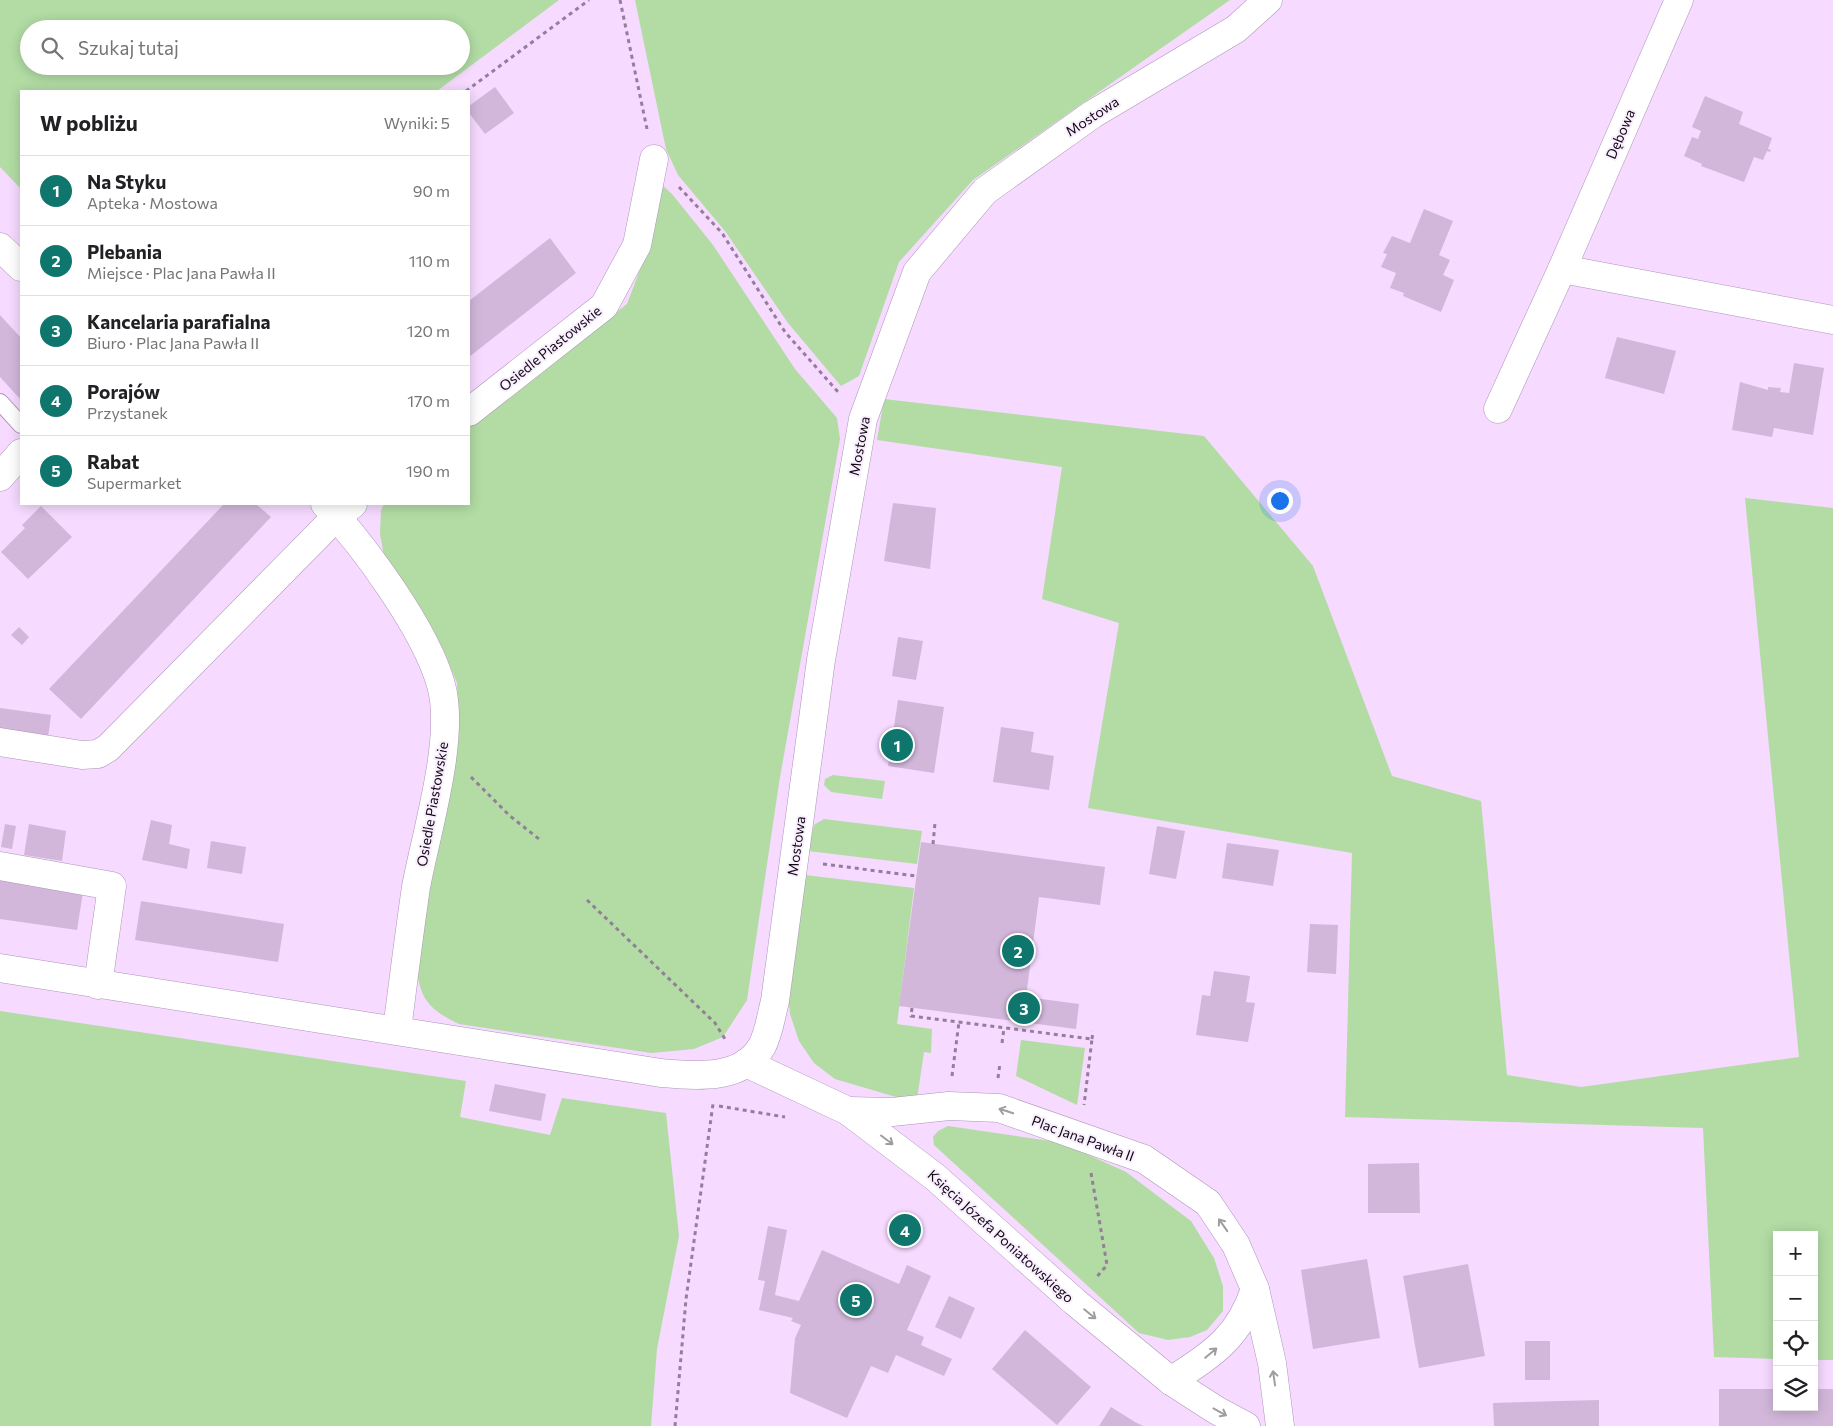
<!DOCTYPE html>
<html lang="pl">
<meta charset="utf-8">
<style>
:root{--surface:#fff;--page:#f2f2f2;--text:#202124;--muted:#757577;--line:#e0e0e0;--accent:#0f766e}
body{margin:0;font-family:Commissioner,sans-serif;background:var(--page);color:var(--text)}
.controls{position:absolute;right:15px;bottom:15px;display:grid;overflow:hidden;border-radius:0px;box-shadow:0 2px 12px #0003}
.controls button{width:45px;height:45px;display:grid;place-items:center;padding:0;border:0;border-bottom:1px solid var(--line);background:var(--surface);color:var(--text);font:25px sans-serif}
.you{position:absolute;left:1279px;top:500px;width:18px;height:18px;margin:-12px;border:4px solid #fff;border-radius:50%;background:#1a73e8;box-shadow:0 0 0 8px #1a73e833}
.badge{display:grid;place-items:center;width:32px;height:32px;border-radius:50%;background:var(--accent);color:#fff;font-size:16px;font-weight:700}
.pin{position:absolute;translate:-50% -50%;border:2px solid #fff;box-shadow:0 1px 5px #0006}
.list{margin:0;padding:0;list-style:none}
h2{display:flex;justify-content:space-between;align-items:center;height:65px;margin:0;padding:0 20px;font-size:21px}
h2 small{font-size:16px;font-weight:400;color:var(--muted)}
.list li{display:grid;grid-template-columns:32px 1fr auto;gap:15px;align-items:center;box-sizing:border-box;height:70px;padding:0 20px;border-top:1px solid var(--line)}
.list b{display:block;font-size:19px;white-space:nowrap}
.list p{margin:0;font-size:16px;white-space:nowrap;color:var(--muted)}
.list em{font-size:16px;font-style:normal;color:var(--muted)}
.icon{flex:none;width:28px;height:28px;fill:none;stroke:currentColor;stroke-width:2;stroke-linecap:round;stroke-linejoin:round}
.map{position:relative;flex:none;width:1833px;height:1426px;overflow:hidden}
.search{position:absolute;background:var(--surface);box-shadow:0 2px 12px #0003;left:20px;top:20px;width:450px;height:55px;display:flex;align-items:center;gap:12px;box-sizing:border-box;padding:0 18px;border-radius:28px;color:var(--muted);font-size:19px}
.panel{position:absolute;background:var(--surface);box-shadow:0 2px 12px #0003;left:20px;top:90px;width:450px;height:415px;border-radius:0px}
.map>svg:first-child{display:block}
</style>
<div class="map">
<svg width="1833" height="1426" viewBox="0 0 1833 1426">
<rect width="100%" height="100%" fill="#f6daff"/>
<g fill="#b2dca4" fill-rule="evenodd">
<path d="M 0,0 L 559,0 L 437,91 L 21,91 L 21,189 L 0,167 ZM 29,29 L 461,29 L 461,66 L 29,66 Z"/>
<polygon points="635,0 1230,0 973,180 899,262 859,376 841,386 788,323 725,231 678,175 666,149"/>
<path d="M 661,184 L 672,194 L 713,245 L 795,369 L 837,418 L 840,439 L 779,783 L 747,1000 L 723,1037 L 694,1049 L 651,1053 L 459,1024 C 428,1009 420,999 416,965 L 443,804 L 459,729 L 457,683 L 443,649 L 384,556 L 380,534 L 381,510 L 384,504 L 469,504 L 469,426 L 627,304 L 644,259 Z"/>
<polygon points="884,399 1204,436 1313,566 1392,776 1481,801 1507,1075 1581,1087 1799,1057 1745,498 1833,508 1833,1360 1814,1360 1814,1235 1777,1235 1777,1359 1714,1357 1703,1128 1345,1117 1352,853 1088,808 1119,623 1042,599 1062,467 877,440"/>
<polygon points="833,775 885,781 882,799 831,792 824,785 825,779"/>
<polygon points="824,819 922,831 917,864 808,851 814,825"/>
<polygon points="805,875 914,888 897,1024 932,1029 931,1053 924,1052 917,1099 913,1102 835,1079 814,1063 799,1041 790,1014 787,985"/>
<polygon points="0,1011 466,1081 460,1117 550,1135 562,1098 666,1113 679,1236 657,1349 651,1426 0,1426"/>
<polygon points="1021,1040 1085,1048 1077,1105 1016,1076"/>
<polygon points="948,1126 1050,1141 1080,1151 1126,1172 1191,1221 1214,1258 1223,1286 1223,1311 1207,1330 1190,1337 1168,1340 1139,1333 934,1145 933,1137 938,1131"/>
</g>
<g fill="#d2b7db">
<polygon points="495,87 514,113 485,134 469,113 469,106"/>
<polygon points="1705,96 1743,112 1739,124 1772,138 1768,149 1771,150 1770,152 1767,151 1763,160 1754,157 1744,182 1701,166 1702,164 1684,156 1692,137 1698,139 1701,131 1692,127"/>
<polygon points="1424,209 1453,221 1439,255 1450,260 1443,275 1454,280 1441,312 1403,296 1404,293 1390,288 1396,273 1381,267 1387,254 1383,253 1392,236 1410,243"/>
<polygon points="550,238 576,273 469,357 469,301"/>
<polygon points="0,315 21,338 21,400 0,377"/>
<polygon points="1617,337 1676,351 1664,394 1605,378"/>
<polygon points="1794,363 1824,368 1813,435 1774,428 1772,437 1732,430 1740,382 1768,390 1768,387 1781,388 1780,392 1789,393"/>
<polygon points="893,503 936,508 930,569 884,561"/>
<polygon points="224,504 256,504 271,517 81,719 49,689"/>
<polygon points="41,506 72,537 28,579 1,552 25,528 22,525"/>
<polygon points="19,627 29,637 22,645 11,635"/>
<polygon points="898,637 923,641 916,680 892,676"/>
<polygon points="898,700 944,707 934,773 888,766"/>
<polygon points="0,708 51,715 48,738 0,729"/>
<polygon points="1001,727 1034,732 1031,752 1054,756 1049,790 993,782"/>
<polygon points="151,820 172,825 169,844 190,849 187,869 142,860"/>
<polygon points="5,824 16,826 12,849 1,847"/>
<polygon points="29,824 66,831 62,861 24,855"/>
<polygon points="1157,826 1185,831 1176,879 1149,874"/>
<polygon points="211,841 246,847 242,874 207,868"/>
<polygon points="921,842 1105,867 1100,905 1039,897 1026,997 1079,1004 1076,1029 899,1006"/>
<polygon points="1227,843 1279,850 1273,886 1222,878"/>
<polygon points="0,879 83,892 77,930 0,919"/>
<polygon points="141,901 284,924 278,962 135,940"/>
<polygon points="1310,924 1338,925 1336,974 1307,972"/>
<polygon points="1214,971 1250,976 1246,1002 1255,1003 1248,1042 1196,1035 1202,995 1210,996"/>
<polygon points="495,1084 546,1094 541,1121 489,1111"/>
<polygon points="1419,1163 1420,1213 1368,1213 1368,1164"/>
<polygon points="768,1226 787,1230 775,1295 799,1301 822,1250 899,1284 907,1265 931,1276 907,1330 924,1337 921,1345 952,1359 944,1376 896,1355 888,1373 871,1366 847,1418 790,1393 795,1338 801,1325 791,1321 793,1318 759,1310 765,1281 758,1280"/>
<polygon points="1367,1259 1380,1338 1313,1349 1301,1270"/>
<polygon points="1468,1264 1485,1356 1419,1368 1403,1276"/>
<polygon points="949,1296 975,1308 961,1339 935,1327"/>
<polygon points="1025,1330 1091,1387 1057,1425 992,1369"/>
<rect x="1525" y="1341" width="25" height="39"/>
<polygon points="1719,1389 1777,1389 1777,1407 1814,1407 1814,1389 1833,1389 1833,1426 1719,1426"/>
<polygon points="1599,1400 1599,1426 1494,1426 1493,1403"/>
<polygon points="1111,1407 1135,1422 1143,1426 1099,1426"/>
</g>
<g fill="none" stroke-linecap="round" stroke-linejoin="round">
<defs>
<polyline id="service" points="0,402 21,425"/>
<g id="minor">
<polyline points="0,247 21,267"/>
<polyline points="1562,269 1833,320"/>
<polyline points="1498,409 1562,269 1679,0"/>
<polyline points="469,412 604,306 637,245 654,159"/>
<polyline points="0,477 21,453"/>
<path d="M 325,504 C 364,546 426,630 441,685 C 456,737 426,833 416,887 C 409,935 403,983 397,1030"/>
<polyline points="0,742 82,755 98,754 108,748 337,516 353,504"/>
<polyline points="0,866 112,886 98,985"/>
<polyline points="746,1063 848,1111 935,1177 1075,1302 1171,1381 1216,1410 1246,1426"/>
<polyline points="848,1111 892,1112 949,1106 999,1108 1144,1159 1208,1203 1236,1245 1255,1289 1272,1363 1280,1426"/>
<path d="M 1171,1381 C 1212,1354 1239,1338 1255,1289"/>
</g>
<path id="tertiary" d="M 0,968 L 661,1073 C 694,1076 743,1081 762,1046 C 769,1033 771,1016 775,1001 L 821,660 L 863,419 L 917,272 L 985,191 L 1093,114 L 1236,29 L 1268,0"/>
</defs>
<use href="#service" stroke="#ae94b7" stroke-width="18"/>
<use href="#minor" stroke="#ae94b7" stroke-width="29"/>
<use href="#tertiary" stroke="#ae94b7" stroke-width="29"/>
<g stroke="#937f9a" stroke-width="3" stroke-dasharray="4 4" stroke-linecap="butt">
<polyline points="620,0 647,129"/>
<polyline points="466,91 589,0"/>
<polyline points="679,187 722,233 785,332 839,393"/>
<polyline points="471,777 510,816 539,839"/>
<polyline points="933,844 935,823"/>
<polyline points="823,864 916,876"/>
<polyline points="587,900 715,1023 725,1039"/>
<polyline points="912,1008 911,1016 1092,1039 1084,1105"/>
<polyline points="1092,1039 1093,1031"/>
<polyline points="1002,1043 1004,1028"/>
<polyline points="952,1076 959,1022"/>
<polyline points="998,1078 1000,1063"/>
<polyline points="719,1106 785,1117"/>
<polyline points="1091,1173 1107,1265 1095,1279"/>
<polyline points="675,1426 686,1299 713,1104"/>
</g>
<use href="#service" stroke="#fff" stroke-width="16"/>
<use href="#minor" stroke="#fff" stroke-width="28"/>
<use href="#tertiary" stroke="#fff" stroke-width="28"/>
</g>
<defs><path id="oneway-shaft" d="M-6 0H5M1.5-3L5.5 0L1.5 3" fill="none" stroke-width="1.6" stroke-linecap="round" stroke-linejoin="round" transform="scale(1.25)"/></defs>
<g stroke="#a09ca1">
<use href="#oneway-shaft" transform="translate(1006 1111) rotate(-162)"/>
<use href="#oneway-shaft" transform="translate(887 1140) rotate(37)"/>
<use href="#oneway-shaft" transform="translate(1223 1225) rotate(-125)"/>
<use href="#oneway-shaft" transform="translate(1090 1314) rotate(39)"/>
<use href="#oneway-shaft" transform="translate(1211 1353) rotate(-40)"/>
<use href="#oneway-shaft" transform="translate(1274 1378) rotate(-98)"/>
<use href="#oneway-shaft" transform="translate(1220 1412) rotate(29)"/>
</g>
<g text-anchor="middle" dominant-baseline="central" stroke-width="4" stroke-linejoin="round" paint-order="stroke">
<g font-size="14" fill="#110814" stroke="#f9eefd">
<text transform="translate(1092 116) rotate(-33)">Mostowa</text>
<text transform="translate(1620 134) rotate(-67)">Dębowa</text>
<text transform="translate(550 348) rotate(-39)">Osiedle Piastowskie</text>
<text transform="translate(859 446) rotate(-79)">Mostowa</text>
<text transform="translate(432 804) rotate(-80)">Osiedle Piastowskie</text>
<text transform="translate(796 846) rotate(-82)">Mostowa</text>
<text transform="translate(1083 1138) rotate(20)">Plac Jana Pawła II</text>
<text transform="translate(1001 1236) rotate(42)">Księcia Józefa Poniatowskiego</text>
</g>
</g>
</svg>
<div class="controls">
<button>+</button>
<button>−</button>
<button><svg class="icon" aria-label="locate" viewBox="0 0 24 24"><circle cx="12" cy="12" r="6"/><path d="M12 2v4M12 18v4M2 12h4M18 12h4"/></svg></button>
<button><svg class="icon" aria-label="layers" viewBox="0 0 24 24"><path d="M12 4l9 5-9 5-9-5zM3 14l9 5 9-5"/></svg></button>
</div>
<div class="you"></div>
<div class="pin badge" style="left:897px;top:745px">1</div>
<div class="pin badge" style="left:1018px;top:951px">2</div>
<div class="pin badge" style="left:1024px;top:1008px">3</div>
<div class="pin badge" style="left:905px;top:1230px">4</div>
<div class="pin badge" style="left:856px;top:1300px">5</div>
<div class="search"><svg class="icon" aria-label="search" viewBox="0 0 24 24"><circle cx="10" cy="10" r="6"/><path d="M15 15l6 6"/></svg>Szukaj tutaj</div>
<section class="panel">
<h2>W pobliżu<small>Wyniki: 5</small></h2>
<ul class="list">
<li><span class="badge">1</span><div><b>Na Styku</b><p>Apteka · Mostowa</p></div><em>90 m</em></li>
<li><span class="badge">2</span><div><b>Plebania</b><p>Miejsce · Plac Jana Pawła II</p></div><em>110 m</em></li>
<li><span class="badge">3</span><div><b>Kancelaria parafialna</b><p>Biuro · Plac Jana Pawła II</p></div><em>120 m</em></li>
<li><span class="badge">4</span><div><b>Porajów</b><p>Przystanek</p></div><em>170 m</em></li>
<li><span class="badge">5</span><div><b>Rabat</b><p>Supermarket</p></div><em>190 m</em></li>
</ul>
</section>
</div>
